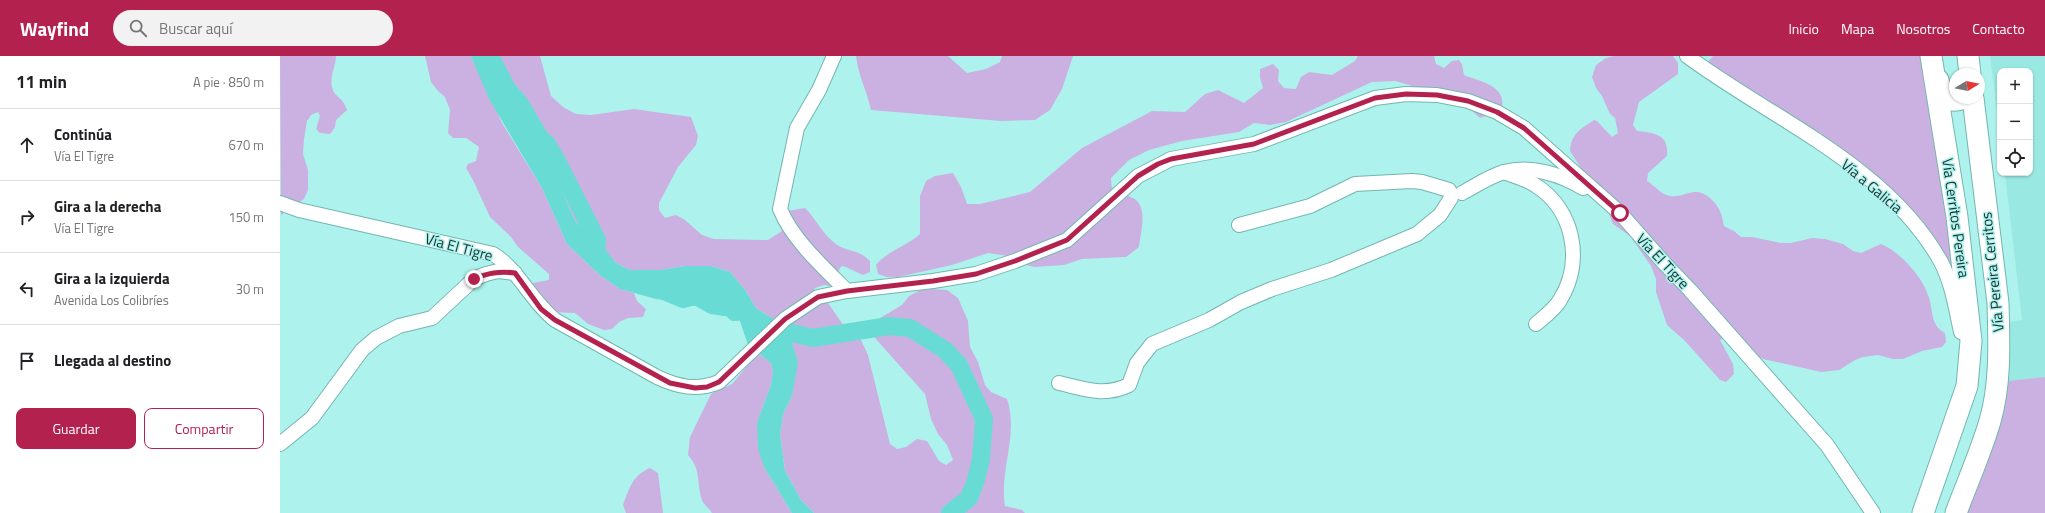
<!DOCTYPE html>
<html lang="es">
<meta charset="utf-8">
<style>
:root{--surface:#fff;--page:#f2f2f2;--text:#202124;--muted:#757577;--line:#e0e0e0;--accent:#b3224e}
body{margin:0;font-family:"Titillium Web",sans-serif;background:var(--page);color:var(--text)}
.controls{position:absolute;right:12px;top:12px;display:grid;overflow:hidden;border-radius:8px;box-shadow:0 1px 3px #0004}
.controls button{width:36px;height:36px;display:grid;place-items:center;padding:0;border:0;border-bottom:1px solid var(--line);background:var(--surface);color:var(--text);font:20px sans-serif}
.compass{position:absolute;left:1669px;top:12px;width:36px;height:36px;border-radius:50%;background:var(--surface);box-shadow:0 1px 3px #0004;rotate:80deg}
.stop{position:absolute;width:12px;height:12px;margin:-9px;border:3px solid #b3224e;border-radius:50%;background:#fff}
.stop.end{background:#b3224e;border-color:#fff;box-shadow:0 1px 4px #0008}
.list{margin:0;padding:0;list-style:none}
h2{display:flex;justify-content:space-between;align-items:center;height:52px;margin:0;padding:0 16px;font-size:17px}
h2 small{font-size:13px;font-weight:400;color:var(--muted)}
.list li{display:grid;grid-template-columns:26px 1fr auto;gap:12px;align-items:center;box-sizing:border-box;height:72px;padding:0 16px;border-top:1px solid var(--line)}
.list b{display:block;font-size:15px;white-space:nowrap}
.list p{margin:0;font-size:13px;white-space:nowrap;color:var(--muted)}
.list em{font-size:13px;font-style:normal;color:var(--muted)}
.actions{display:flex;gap:8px;padding:12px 16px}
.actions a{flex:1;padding:9px 0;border:1px solid var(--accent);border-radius:8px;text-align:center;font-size:14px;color:var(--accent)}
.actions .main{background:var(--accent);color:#fff}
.icon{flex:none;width:22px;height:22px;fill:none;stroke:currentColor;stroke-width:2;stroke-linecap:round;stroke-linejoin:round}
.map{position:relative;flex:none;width:1765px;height:457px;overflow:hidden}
header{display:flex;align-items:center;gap:24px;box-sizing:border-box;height:56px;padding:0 20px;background:var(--accent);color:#fff}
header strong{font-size:19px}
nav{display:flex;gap:22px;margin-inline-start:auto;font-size:14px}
.search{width:280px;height:36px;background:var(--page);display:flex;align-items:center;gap:10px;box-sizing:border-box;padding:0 14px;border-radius:22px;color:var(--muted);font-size:15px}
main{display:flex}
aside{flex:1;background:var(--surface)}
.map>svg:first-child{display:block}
</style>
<header>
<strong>Wayfind</strong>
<div class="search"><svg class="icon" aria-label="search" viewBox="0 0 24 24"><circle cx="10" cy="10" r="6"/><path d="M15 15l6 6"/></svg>Buscar aquí</div>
<nav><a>Inicio</a><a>Mapa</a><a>Nosotros</a><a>Contacto</a></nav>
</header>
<main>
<aside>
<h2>11 min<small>A pie · 850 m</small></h2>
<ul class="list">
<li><svg class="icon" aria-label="ahead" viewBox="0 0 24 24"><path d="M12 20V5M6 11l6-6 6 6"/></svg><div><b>Continúa</b><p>Vía El Tigre</p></div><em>670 m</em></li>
<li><svg class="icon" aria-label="right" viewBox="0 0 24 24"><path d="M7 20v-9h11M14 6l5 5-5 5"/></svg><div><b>Gira a la derecha</b><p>Vía El Tigre</p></div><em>150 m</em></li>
<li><svg class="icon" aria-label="left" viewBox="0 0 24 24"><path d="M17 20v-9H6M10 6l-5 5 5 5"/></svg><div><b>Gira a la izquierda</b><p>Avenida Los Colibríes</p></div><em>30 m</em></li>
<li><svg class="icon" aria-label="arrive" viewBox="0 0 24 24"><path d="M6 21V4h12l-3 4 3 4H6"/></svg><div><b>Llegada al destino</b></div></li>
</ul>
<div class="actions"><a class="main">Guardar</a><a>Compartir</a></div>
</aside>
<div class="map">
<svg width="1765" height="457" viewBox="0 0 1765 457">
<rect width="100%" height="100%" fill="#aef2ed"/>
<polygon fill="#99e8e2" points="1710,0 1765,0 1765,321 1727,325 1728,266 1742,264 1725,117 1750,117 1750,15 1720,15 1720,76"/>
<g fill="#cbb1e1">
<path d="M 0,0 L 56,0 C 56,11 48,22 53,34 C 56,42 63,41 67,54 L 56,64 L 55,71 L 50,78 L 40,77 L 36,73 L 40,60 L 38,56 L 31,59 L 27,65 L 24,83 L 23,98 L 28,114 L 28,134 L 24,143 L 1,159 Z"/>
<polygon points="145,0 191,0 222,67 262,132 287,188 321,220 340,233 354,237 357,245 366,253 363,261 348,262 339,266 332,273 324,274 308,268 295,257 272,256 253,235 253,227 269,224 269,218 238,191 231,181 210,161 193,124 186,112 188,108 196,105 199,91 186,82 173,82 168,77 170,54 165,41 158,35 151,26"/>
<path d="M 213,0 L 260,0 L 271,40 L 283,51 L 296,58 L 311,59 L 354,53 L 411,61 L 418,80 L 416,89 L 398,111 L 379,147 L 379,154 L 385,162 L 396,159 L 405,164 L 422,179 L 434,183 L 488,184 L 502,175 L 497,162 L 507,155 L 525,152 C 537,164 543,179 556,188 C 568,197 577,192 590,205 L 590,216 L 583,219 C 552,205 567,207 550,230 L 544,229 L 535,232 L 534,234 L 538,241 L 548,247 L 564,270 L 580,282 L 588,299 L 610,388 L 617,393 L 626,391 L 637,383 L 647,385 L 659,405 L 666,409 L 673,404 L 667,389 L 658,378 L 651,363 L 645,338 L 595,282 L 600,262 L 622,249 L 629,240 L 641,234 L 652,233 L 667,234 L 678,242 L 688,265 L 690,291 L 698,306 L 705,329 L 711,336 L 727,343 C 739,378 719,415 725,450 L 742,454 L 745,457 L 534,457 L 521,444 L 505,415 L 500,379 L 503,358 L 512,340 L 494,264 L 476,252 L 465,234 L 450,216 L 431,210 L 405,210 L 381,214 L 350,214 L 336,207 L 320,193 L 294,163 L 260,82 L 227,33 Z"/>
<path d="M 576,0 L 668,0 L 687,17 L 706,13 L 720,6 L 722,0 L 793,0 L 782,33 L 770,54 L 755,64 L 721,65 L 591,54 C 587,35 578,19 576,0 Z"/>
<path d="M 1078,0 L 1154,0 L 1156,8 L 1164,12 L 1172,5 L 1179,4 L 1182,8 L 1184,19 C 1201,26 1229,30 1221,55 L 1200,62 L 1191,54 L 1129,29 L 1115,25 L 1092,26 L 1006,66 L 990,69 L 974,67 L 959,76 L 902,85 L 869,94 L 849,104 L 831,122 L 832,134 C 839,137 851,140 856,144 C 868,155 860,178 859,191 L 846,201 L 802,203 L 784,209 L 754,211 L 736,206 L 728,200 L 708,197 L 672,209 L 618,221 L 607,221 L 598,218 L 596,209 C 607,195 627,190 640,178 L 640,140 L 646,125 L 655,120 L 673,117 L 681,131 L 687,148 L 700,148 L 750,136 L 802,92 L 872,55 L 905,56 L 925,38 L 938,34 L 964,47 L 983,32 L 980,22 L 980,13 L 993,8 L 999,14 L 998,25 L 1004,32 L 1016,33 L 1021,21 L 1029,16 L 1052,19 L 1075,5 Z"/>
<path d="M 1334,0 L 1393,0 L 1398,7 L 1398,18 L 1359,46 L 1353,69 L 1357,75 C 1375,77 1389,78 1387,100 L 1368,117 L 1367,125 C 1373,128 1378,135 1384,138 C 1402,147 1412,126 1431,143 C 1440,151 1442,159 1444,170 L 1454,175 L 1461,181 L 1472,181 L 1501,187 L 1511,187 L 1532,182 L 1545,183 L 1563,188 L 1573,195 L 1581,197 L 1601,188 C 1620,196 1641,219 1648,239 C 1654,254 1649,268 1665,277 L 1666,286 L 1662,291 L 1642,295 L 1623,303 L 1613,303 L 1598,299 L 1583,301 L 1575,304 L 1559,314 L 1541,316 L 1483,303 L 1446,280 L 1440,284 L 1453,308 L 1454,318 L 1446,326 L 1440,324 L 1405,285 L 1387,269 L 1376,236 L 1376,223 L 1371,210 L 1350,180 L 1333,168 L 1327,153 L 1290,95 C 1291,77 1301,73 1314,64 L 1317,65 L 1332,81 L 1338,77 L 1335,62 L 1330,58 L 1322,40 L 1316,32 L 1312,21 L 1316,9 L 1326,2 Z"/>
<polygon points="1433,0 1651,0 1682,201 1669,226 1610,142 1423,12"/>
<path d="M 478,297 L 491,307 L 493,315 L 491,329 L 480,359 L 484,411 L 512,457 L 432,457 C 429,452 424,449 422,444 C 416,426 422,415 408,399 L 410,381 L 431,338 L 452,328 Z"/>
<polygon points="1765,321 1765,457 1685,457 1727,325"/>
<path d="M 370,412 L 378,417 L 383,457 L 346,457 L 343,449 C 350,431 352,420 370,412 Z"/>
</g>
<polygon fill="#68dcd4" points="191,0 213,0 227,33 260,82 294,163 320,193 336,207 350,214 381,214 405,210 431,210 450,216 465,234 476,252 494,264 511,284 518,306 512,340 503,358 500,379 505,415 521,444 534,457 512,457 484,411 478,392 477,367 491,329 493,315 491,307 468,289 458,259 452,251 439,242 424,240 392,245 376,243 340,233 321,220 287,188 262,132 209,43"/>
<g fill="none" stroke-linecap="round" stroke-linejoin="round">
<g stroke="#68dcd4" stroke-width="18">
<polyline points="210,0 227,33 240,48 260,82 267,88 277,105 317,184 316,196 326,209"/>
<polyline points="379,233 403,243 416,240 432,249 452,252 455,256 463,255 478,266 495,273 533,282 609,270 630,272 665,294 679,309 704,363 701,403 696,424 689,442 670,457"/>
</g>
<defs>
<g id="minor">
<path d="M 554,0 L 539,34 L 517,72 L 500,153 C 512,183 544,212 567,235"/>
<path d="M 1407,0 C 1492,63 1608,110 1661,206 C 1672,227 1676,253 1681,276"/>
<path d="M 1224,116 C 1234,120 1246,123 1255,129 C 1294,153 1304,206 1280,244 C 1275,253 1264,261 1256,268"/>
<path d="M 1182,137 C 1195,130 1210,120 1224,116 C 1251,109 1280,118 1303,132"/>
<path d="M 0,147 L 19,154 L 213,198 C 239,214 250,244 275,264 L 377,321 C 398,331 417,335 439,326 L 505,263 L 538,241 L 567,235 L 653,225 L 696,218 L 735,205 L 787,184 L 858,120 L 891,103 L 974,88 L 1095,42 L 1126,38 L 1157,39 L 1188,45 L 1217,56 L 1244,72 L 1340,157 L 1385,208 L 1410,234 L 1547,389 L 1593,457"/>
<polyline points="959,169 1030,150 1075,128 1132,125 1142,126 1169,134"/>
<path d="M 779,327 C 805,333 824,341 849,329 L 857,307 L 872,288 L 929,264 L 961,246 L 992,233 L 1051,214 L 1137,178 L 1160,159 L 1171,142"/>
<polyline points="0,388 32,362 82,294 96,282 119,270 152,262 194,223 206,218 218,215 235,217"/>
</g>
<g id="highway">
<polyline points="1688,0 1690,18"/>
<path d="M 1658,24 C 1661,38 1668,49 1684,42"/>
<polyline points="1643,457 1687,330 1691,285 1677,161 1651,0"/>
<path d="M 1676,457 C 1687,427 1701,396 1710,365 C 1721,327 1719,286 1718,247 L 1693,42"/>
</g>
</defs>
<use href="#minor" stroke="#73b6b1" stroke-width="16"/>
<use href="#highway" stroke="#73b6b1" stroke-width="23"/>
<use href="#minor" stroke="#fff" stroke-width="14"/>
<use href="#highway" stroke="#fff" stroke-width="21"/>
</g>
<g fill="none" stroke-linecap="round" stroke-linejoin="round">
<path stroke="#b3224e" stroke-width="5" d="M 194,223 C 208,217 219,215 235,217 L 261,253 L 275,264 L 390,327 L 415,332 L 427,331 L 439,326 L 505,263 L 538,241 L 567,235 L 653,225 L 696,218 L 735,205 L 787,184 L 858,120 L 878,108 L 891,103 L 974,88 L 1095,42 L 1126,38 L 1157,39 L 1188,45 L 1217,56 L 1244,72 L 1340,157"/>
</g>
<g text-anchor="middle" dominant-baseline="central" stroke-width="3" stroke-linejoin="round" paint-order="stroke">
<g font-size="15" fill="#193533" stroke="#aef2ed">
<text transform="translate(1592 130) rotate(40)">Vía a Galicia</text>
<text transform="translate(1676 162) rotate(82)">Vía Cerritos Pereira</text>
<text transform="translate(179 191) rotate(15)">Vía El Tigre</text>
<text transform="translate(1383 205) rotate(47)">Vía El Tigre</text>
<text transform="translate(1712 216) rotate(-96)">Vía Pereira Cerritos</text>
</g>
</g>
</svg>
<div class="controls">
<button>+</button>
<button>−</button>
<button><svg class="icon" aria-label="locate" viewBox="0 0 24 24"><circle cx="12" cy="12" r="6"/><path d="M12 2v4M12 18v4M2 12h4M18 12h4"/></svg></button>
</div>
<svg class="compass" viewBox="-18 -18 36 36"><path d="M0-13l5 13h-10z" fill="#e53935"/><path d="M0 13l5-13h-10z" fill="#757577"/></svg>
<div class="stop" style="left:1340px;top:157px"></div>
<div class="stop end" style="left:194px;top:223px"></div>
</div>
</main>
